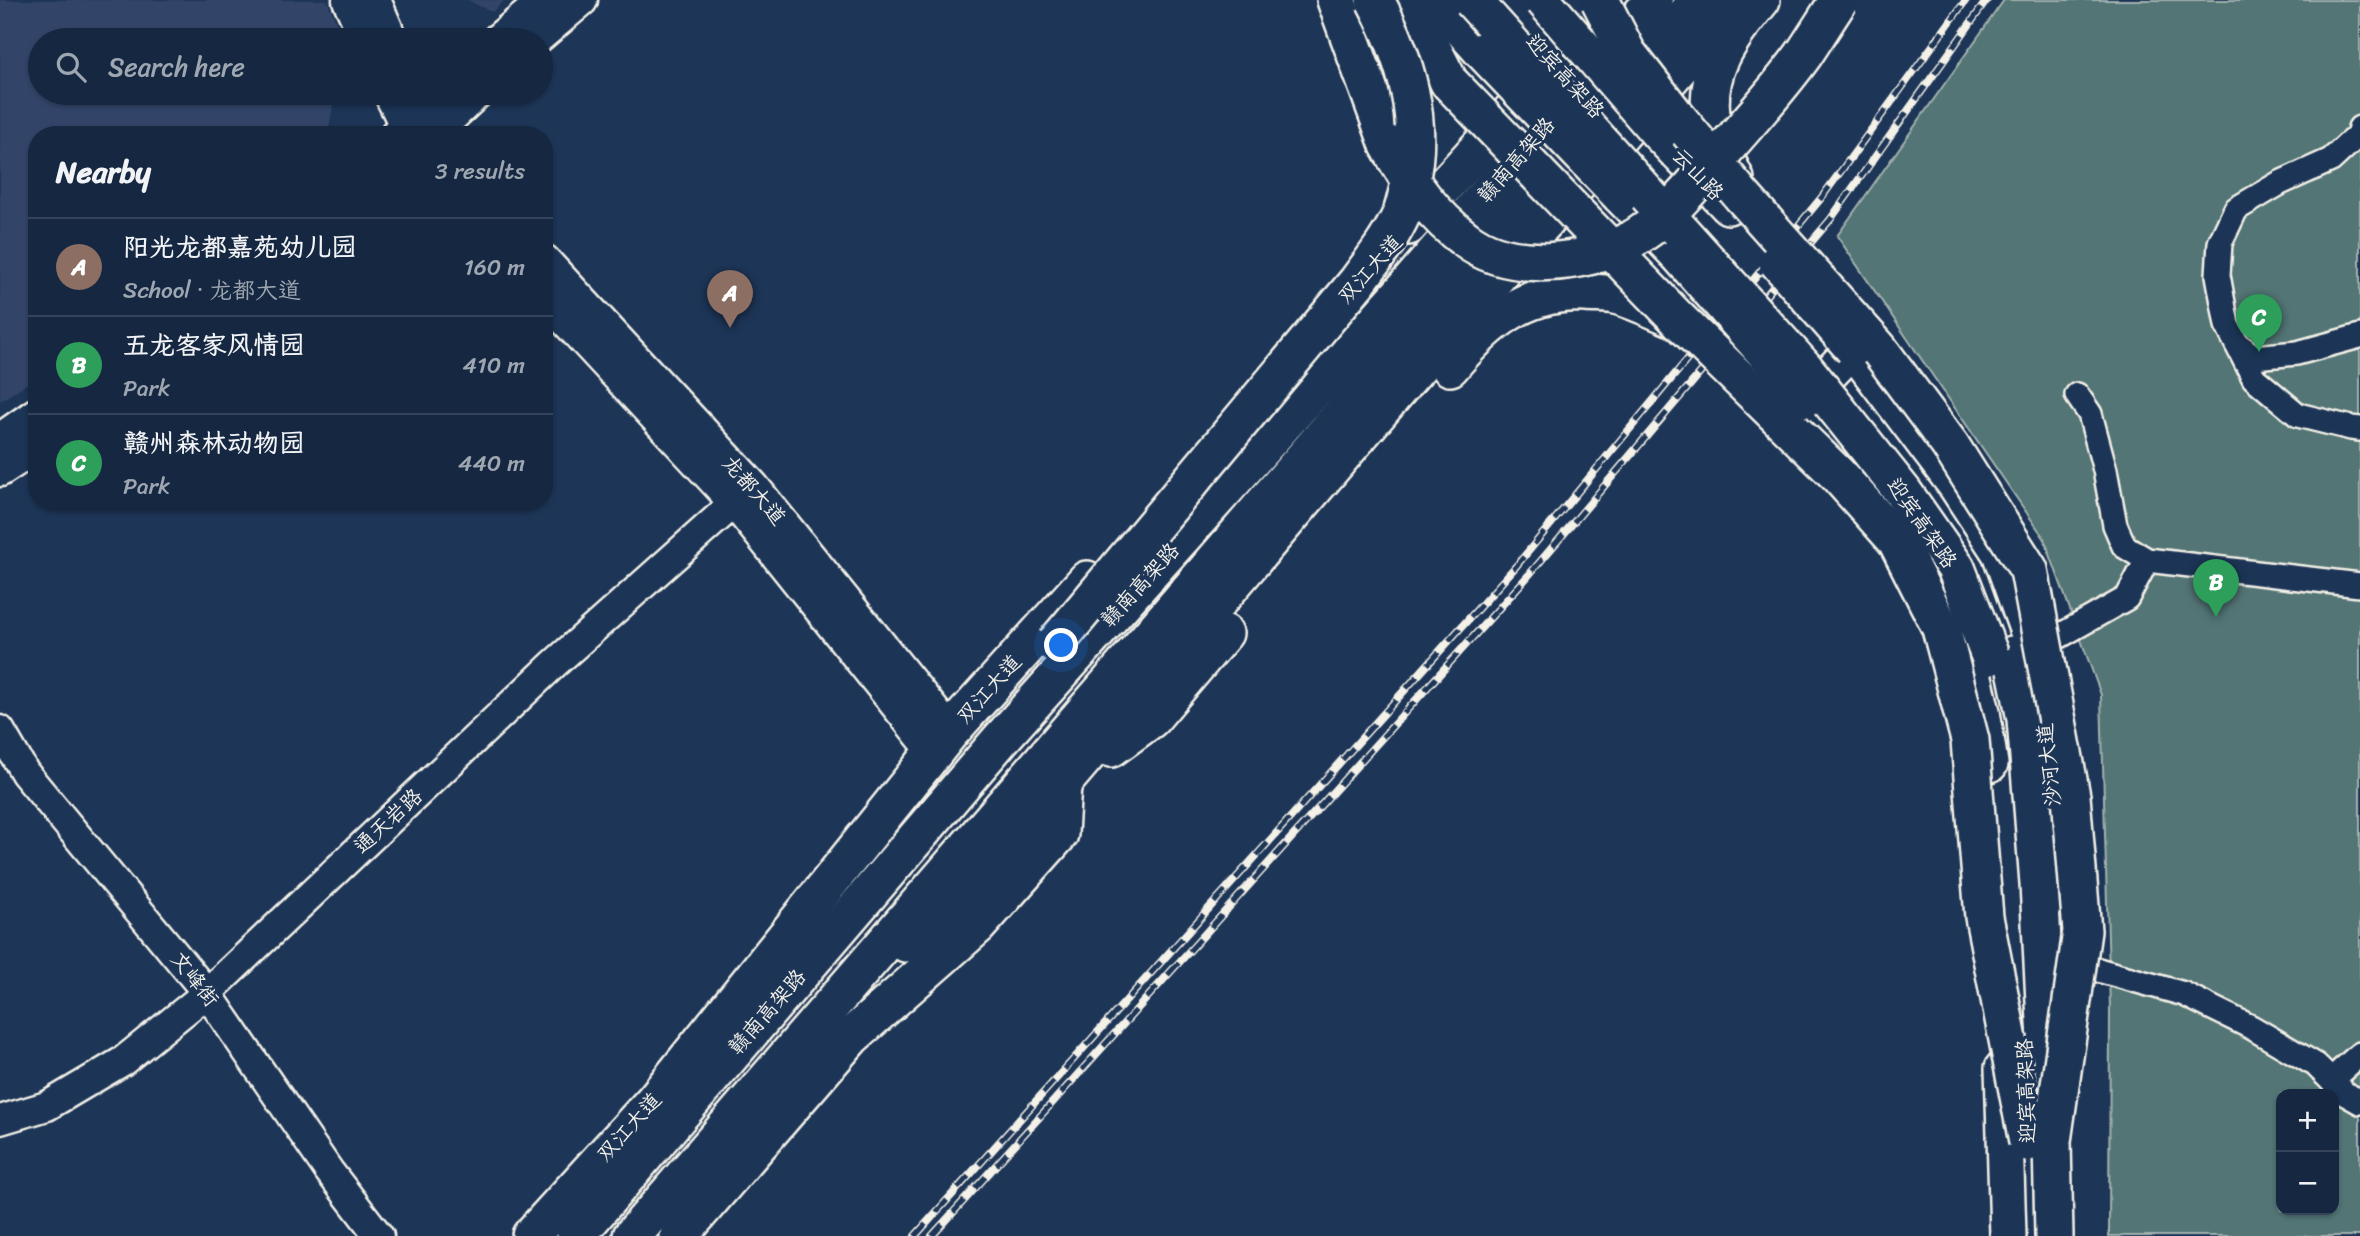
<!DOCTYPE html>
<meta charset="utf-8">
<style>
:root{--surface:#162841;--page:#1f3048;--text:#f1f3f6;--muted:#9ea6b1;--line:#35445a;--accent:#ffd166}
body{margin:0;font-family:Sriracha,"LXGW WenKai TC",sans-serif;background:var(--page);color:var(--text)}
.controls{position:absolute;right:21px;bottom:21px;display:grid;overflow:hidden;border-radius:14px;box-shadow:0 2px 5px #0004}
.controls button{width:63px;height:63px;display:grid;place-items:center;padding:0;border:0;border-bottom:2px solid var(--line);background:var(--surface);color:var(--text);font:35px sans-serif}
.you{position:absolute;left:1062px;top:646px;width:24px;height:24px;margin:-18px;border:5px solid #fff;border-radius:50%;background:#1a73e8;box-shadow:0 0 0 10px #1a73e833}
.badge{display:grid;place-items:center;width:46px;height:46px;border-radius:50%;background:var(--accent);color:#fff;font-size:23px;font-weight:700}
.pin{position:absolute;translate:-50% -58px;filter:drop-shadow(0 2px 4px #0008)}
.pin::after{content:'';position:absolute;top:37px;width:24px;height:21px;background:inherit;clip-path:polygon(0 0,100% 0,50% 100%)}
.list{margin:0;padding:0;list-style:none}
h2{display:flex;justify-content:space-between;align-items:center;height:91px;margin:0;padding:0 28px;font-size:30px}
h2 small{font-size:23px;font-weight:400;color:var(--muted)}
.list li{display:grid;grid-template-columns:46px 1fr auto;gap:21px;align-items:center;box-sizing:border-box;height:98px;padding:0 28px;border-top:2px solid var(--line)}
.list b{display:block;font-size:26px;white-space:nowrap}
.list p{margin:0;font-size:23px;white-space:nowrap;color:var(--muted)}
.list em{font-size:23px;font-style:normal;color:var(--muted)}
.icon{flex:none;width:38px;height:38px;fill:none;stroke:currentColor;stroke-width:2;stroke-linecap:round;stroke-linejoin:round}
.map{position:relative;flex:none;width:2360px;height:1236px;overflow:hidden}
.search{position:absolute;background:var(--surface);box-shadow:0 2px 5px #0004;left:28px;top:28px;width:525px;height:77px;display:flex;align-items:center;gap:18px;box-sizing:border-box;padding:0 24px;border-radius:38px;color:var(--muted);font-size:26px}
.panel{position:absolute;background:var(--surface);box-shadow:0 2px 5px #0004;left:28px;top:126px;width:525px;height:385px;border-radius:28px}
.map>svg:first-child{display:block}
</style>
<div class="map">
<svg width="2360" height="1236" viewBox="0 0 2360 1236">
<rect width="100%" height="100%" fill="#1d3557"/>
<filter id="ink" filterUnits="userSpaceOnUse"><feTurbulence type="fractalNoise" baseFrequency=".0143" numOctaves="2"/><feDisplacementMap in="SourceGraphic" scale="14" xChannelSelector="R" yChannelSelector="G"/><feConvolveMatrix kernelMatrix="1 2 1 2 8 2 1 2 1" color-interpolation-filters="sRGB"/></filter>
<g filter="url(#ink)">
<g fill="#304569">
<polygon points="0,0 327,0 343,40 40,40 40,93 335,93 328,135 37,135 37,377 0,401"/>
<polygon points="467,0 505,0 492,12"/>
</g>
<path fill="#527474" stroke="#a3b2ae" stroke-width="2" fill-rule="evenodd" d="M 2004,0 L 2360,0 L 2360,1236 L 2109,1236 L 2110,1008 L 2101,695 L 2044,538 L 1837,236 ZM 2281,1094 L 2334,1094 L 2334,1210 L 2281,1210 Z"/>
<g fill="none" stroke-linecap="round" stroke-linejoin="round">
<defs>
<g id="minor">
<polyline points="2360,128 2358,135 2331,160 2280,183 2236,209 2220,243 2218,275 2227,325 2254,378 2298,415 2351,428 2360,429"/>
<polyline points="2237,344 2254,357 2297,353 2360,336"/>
<polyline points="2077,395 2090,414 2105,470 2115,525 2124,546 2147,560 2360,585"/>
<polyline points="2035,650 2127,598 2147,560"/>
<polyline points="2091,968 2184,994 2251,1027 2316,1065 2344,1093 2360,1102"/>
<polyline points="2331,1080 2360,1054"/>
</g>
<g id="tertiary">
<polyline points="0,730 25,773 207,993 329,1171 379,1236"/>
<polyline points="0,1120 47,1106 123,1061 207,993 554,664 751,488"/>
</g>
<g id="secondary">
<polyline points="349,0 367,40"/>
<polyline points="374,0 391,40"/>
<polyline points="498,40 546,0"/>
<polyline points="534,40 581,0"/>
<polyline points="390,93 411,135"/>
<polyline points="396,135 440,93"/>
<polyline points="431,135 476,93"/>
<polyline points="544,261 753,487 950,732"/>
<polyline points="544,296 735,502 934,751"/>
<polyline points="0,440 37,414"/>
<polyline points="0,470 37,446"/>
</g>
<g id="primary">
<polyline points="1435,0 1481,51"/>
<polyline points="1659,134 1728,206"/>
<polyline points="1620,196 1678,255"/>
<polyline points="1851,455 1805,399 1853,349 1957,487 2000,553 2031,640"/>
<polyline points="1907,522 1960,617 1982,712 1990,764"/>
<polyline points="2052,771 2055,897"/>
<polyline points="2003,1068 2008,1236"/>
</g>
<g id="trunk">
<polyline points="1336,0 1389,145"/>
<polyline points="1416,0 1427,39 1449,82"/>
<path d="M 1735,179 C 1728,163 1716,145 1713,128 C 1701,73 1728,40 1761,0"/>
<polyline points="1408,226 1525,97"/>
<path d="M 1450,367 C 1487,323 1525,289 1586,293 C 1597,294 1609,293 1619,296 C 1639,302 1659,312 1679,320"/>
<polyline points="2013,655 2026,719 2039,883 2052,1141 2054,1236"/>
<polyline points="1111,748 1151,719 1224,633"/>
<polyline points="906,943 947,910 1062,784 1408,378 1684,62 1733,0"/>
<polyline points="531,1236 654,1101 950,732 1087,580"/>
<polyline points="576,1236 1000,740 1402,292 1654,0"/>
<polyline points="632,1236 1699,0"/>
<polyline points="679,1236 852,1036 978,925 1059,834 1062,784"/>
</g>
</defs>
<use href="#minor" stroke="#f4f1e8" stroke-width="28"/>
<use href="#tertiary" stroke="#f4f1e8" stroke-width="33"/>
<use href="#secondary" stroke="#f4f1e8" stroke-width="37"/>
<use href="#primary" stroke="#f4f1e8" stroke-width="40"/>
<use href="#trunk" stroke="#f4f1e8" stroke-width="42"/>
<use href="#minor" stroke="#1d3557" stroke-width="23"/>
<use href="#tertiary" stroke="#1d3557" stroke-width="28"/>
<use href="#secondary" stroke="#1d3557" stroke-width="32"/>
<use href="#primary" stroke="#1d3557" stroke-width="35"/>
<use href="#trunk" stroke="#1d3557" stroke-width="37"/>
<defs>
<g id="rail">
<polyline points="915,1236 1517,565 1822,197 1966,0"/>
<polyline points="932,1236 1528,576 1830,220 1987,0"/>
</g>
</defs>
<use href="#rail" stroke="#f4f1e8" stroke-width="8"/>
<use href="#rail" stroke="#1d3557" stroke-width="5" stroke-dasharray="16" stroke-linecap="butt"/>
<defs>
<g id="primary-bridge">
<polyline points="1543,0 1659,134"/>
<polyline points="1481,51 1620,196"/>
<polyline points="1678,255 1805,399"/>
<polyline points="1777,262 1853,349"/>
</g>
<g id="trunk-bridge">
<polyline points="1472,0 1805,369 1903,492 1956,568 1990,656"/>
<polyline points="1600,0 1627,53 1676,116 1742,196 1878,348 1950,445 2029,570 2071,796 2082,931 2052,1141"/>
<polyline points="1449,82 1679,320 1838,475 1897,541 1941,628 1970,740 1984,917 2028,1142"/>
<path d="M 1389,145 C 1408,181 1431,214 1465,239 C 1509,273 1585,265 1631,240 C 1664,222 1688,191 1712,164 C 1743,128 1777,92 1804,54 C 1816,36 1827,18 1839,0"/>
<path d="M 1055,644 L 1358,281 C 1374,259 1391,238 1402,213 C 1405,205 1407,195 1409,187 C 1425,121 1406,59 1375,0"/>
</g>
</defs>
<use href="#primary-bridge" stroke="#f4f1e8" stroke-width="40" stroke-linecap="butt"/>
<use href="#trunk-bridge" stroke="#f4f1e8" stroke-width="42" stroke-linecap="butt"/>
<use href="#primary-bridge" stroke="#1d3557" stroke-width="35"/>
<use href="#trunk-bridge" stroke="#1d3557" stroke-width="37"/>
</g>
</g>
<g text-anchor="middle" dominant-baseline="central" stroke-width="6" stroke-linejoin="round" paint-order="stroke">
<g font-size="21" fill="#f4f1e8" stroke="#1d3557">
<text transform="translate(1565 76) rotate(48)">迎宾高架路</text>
<text transform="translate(1516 160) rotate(-49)">赣南高架路</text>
<text transform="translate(1698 174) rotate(46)">云山路</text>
<text transform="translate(1370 269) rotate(-48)">双江大道</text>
<text transform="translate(754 490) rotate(49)">龙都大道</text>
<text transform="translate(1922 523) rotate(55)">迎宾高架路</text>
<text transform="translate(1140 585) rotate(-48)">赣南高架路</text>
<text transform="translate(989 689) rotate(-48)">双江大道</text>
<text transform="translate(2049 765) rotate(-96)">沙河大道</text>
<text transform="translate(388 821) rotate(-43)">通天岩路</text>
<text transform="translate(195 979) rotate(52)">文峰街</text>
<text transform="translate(767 1012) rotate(-49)">赣南高架路</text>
<text transform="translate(2026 1091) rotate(-92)">迎宾高架路</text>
<text transform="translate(629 1127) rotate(-48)">双江大道</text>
</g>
</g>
</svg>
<div class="controls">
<button>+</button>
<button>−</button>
</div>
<div class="you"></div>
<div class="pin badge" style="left:730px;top:328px;background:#8d6e63">A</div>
<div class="pin badge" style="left:2216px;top:617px;background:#2e9e5b">B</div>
<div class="pin badge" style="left:2259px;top:352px;background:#2e9e5b">C</div>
<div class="search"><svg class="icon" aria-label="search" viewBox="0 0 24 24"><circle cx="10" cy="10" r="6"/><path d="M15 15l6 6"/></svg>Search here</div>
<section class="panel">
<h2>Nearby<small>3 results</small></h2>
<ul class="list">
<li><span class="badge" style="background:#8d6e63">A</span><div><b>阳光龙都嘉苑幼儿园</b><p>School · 龙都大道</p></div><em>160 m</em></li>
<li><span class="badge" style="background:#2e9e5b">B</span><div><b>五龙客家风情园</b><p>Park</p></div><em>410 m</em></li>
<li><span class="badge" style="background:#2e9e5b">C</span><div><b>赣州森林动物园</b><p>Park</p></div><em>440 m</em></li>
</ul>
</section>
</div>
